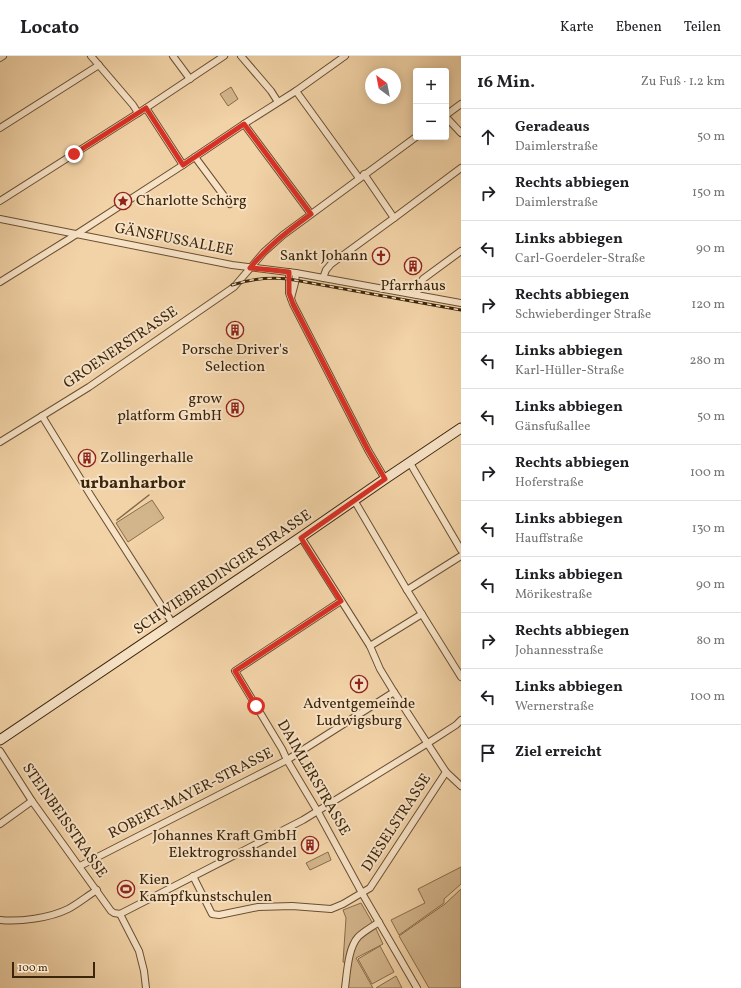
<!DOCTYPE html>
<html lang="de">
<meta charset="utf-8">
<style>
:root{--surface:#fff;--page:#f2f2f2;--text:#202124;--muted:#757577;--line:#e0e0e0}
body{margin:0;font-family:Vollkorn,serif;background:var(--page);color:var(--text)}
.controls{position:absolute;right:12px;top:12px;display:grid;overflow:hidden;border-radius:4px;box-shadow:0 2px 10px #0003}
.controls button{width:36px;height:36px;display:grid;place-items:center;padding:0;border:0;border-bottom:1px solid var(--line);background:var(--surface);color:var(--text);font:20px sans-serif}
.compass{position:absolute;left:365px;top:12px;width:36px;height:36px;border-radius:50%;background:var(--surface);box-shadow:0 2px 10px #0003;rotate:328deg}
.scale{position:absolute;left:12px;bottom:10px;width:83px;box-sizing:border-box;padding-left:4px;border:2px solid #3b250b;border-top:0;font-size:11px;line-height:14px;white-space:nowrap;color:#3b250b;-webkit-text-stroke:3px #f7e2c6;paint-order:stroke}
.stop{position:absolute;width:12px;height:12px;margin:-9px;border:3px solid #d93025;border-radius:50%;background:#fff}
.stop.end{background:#d93025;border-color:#fff;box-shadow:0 1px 4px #0008}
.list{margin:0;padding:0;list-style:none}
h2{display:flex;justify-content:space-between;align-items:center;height:52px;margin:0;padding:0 16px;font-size:17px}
h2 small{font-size:13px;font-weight:400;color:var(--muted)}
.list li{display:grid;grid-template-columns:26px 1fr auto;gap:12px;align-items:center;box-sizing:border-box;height:56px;padding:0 16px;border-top:1px solid var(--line)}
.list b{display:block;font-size:15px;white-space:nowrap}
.list p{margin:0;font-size:13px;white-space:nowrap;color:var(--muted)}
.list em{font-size:13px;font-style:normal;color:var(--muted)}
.icon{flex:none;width:22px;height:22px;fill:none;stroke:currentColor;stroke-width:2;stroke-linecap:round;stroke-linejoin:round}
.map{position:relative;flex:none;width:461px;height:932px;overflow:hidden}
header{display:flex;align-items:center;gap:24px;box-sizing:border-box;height:56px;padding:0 20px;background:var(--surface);border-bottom:1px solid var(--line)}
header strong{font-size:19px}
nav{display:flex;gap:22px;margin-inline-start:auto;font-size:14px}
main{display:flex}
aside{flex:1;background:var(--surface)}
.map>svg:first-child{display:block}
</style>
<header>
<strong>Locato</strong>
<nav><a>Karte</a><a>Ebenen</a><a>Teilen</a></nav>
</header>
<main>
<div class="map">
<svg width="461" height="932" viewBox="0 0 461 932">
<rect width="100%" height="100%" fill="#f2d3a7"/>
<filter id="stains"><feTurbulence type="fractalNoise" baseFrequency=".005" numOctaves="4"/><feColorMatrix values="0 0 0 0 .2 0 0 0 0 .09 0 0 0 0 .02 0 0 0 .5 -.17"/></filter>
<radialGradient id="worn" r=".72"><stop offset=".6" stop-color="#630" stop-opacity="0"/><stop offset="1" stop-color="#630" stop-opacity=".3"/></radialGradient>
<g fill="#d3b58c" stroke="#876d4c">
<polygon points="231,31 238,43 228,50 220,38"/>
<polygon points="152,444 164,462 128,486 116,467"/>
<polygon points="328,796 331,804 310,814 306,807"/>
<polygon points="461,811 461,828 444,843 444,847 399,879 391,864 425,847 418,833"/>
<polygon points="461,833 461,932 429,932 399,880 445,848"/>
<polygon points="361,847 376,873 383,888 356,902 373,932 346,932 349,907 343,906 346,862 343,854"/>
<polygon points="380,890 394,916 372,928 358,903"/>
<polygon points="396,920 402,932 376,932"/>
</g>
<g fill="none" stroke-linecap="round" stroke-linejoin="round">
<polyline stroke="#846a49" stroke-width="1.5" points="117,464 149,439"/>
<defs>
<g id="street">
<polyline points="91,0 133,49 138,57"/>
<polyline points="173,0 190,23"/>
<polyline points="241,0 271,35 278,46"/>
<polyline points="0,2 3,0"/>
<polyline points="296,35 359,122"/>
<polyline points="146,52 183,109"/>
<polyline points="446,59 461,48"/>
<polyline points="446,61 461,77"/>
<polyline points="244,68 311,158"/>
<polyline points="0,72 99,9"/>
<polyline points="195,101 230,148"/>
<polyline points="364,118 394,162"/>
<polyline points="0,145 146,52 224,0"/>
<polyline points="0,163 232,209 296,217 461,247"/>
<polyline points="289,216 289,237 293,248 368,394 385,423"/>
<polyline points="323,222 326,214 331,208 394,162 461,112"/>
<polyline points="0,226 69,183 183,109 244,68 296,35 345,0"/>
<polyline points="417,239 418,230 423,223 461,195"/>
<polyline points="291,242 295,227 296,217"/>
<polyline points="42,360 91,440 173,568"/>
<polyline points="0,386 89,331 234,231 264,196 283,179 416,81"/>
<polyline points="410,407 461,494"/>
<polyline points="354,444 407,534 461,621"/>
<polyline points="407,534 461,500"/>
<polyline points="341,545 235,615 282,693 287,704 318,756 362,837 417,932"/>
<polyline points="370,590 422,558"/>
<polyline points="0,695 32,745 111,855 114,857 120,858 303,764 428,687 456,669 461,664"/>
<polyline points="446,716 461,730"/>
<polyline points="0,768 32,745"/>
<polyline points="80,810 287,704 394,636"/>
<polyline points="193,820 212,858 219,859 258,851 292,850 331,853 343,848 370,832 446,716 394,636 380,613 370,590 301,481"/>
<polyline points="120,858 139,895 144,915 146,932"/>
<path d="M 0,864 C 20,866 50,862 68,853 C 78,848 87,840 97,834"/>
<path d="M 345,932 C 347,917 348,892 358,881 C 364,875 372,871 379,866"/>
</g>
<polyline id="secondary" points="0,684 301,481 385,423 461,372"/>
</defs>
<use href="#street" stroke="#695032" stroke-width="8"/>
<use href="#secondary" stroke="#3b250b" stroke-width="11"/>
<use href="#street" stroke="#f7e2c6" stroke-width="6"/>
<use href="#secondary" stroke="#f7e2c6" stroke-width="9"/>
<defs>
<path id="rail" d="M 232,229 C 250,223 269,221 289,223 L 461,254"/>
</defs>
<use href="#rail" stroke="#3b250b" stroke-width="3"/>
<use href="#rail" stroke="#f7e2c6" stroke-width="1.5" stroke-dasharray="4.5" stroke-linecap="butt"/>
</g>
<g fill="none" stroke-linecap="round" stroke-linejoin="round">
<path stroke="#d93025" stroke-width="5" d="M 74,98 L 146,52 L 183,109 L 244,68 L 311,158 C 288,175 269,189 250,212 L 272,214 L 289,216 L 289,237 L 293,248 L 368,394 L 385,423 L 301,482 L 341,545 L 235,615 L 256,650"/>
</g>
<defs>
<symbol id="sight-ring" viewBox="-11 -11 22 22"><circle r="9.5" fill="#f7e2c6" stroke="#8f2418" stroke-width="1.5"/><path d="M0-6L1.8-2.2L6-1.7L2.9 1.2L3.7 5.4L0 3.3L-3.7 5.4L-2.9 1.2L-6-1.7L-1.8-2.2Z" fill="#8f2418"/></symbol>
<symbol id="church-ring" viewBox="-11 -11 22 22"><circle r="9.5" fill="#f7e2c6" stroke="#8f2418" stroke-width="1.5"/><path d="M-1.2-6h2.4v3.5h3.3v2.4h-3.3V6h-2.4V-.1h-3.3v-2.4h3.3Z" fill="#8f2418"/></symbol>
<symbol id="building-ring" viewBox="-11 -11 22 22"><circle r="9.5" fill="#f7e2c6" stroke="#8f2418" stroke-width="1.5"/><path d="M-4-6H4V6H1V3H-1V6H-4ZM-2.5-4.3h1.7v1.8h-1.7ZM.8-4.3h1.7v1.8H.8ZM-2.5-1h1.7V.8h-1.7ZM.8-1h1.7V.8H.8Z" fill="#8f2418"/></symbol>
<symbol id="stadium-ring" viewBox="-11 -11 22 22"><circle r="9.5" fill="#f7e2c6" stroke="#8f2418" stroke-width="1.5"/><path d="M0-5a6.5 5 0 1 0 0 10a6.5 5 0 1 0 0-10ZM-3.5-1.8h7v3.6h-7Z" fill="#8f2418"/></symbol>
</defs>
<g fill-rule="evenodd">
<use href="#sight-ring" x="113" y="135" width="20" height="20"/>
<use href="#church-ring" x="371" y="190" width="20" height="20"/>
<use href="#building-ring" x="403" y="200" width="20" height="20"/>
<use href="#building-ring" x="225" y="264" width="20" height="20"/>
<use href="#building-ring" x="225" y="342" width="20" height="20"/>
<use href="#building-ring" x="77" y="392" width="20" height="20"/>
<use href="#church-ring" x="349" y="618" width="20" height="20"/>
<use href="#building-ring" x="300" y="779" width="20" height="20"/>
<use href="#stadium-ring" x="116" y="823" width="20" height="20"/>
</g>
<g text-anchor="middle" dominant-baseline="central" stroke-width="4" stroke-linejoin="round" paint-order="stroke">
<g font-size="15" fill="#3b250b" stroke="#f7e2c6" text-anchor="start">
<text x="136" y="145">Charlotte Schörg</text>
<text x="368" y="200" text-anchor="end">Sankt Johann</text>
<text x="413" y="230" text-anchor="middle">Pfarrhaus</text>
<text x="235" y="294" text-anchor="middle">Porsche Driver's<tspan x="235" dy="17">Selection</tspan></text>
<text x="222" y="343" text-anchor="end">grow<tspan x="222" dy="17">platform GmbH</tspan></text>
<text x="100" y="402">Zollingerhalle</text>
<text x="359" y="648" text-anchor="middle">Adventgemeinde<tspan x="359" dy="17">Ludwigsburg</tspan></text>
<text x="297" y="780" text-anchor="end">Johannes Kraft GmbH<tspan x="297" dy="17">Elektrogrosshandel</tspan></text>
<text x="139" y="824">Kien<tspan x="139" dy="17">Kampfkunstschulen</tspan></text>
</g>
<g font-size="15" fill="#3b250b" stroke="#f7e2c6">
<text transform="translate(174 184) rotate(11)">GÄNSFUSSALLEE</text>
<text transform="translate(121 292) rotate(-34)">GROENERSTRASSE</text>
<text transform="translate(223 517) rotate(-34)">SCHWIEBERDINGER STRASSE</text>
<text transform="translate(313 722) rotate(60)">DAIMLERSTRASSE</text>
<text transform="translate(191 738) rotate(-27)">ROBERT-MAYER-STRASSE</text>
<text transform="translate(64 765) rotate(55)">STEINBEISSTRASSE</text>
<text transform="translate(397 767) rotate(-57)">DIESELSTRASSE</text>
</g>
<g font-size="17" font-weight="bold" fill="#3b250b" stroke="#f7e2c6">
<text x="133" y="427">urbanharbor</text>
</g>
</g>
<rect width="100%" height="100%" filter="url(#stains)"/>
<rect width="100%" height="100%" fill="url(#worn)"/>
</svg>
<div class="controls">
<button>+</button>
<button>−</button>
</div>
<svg class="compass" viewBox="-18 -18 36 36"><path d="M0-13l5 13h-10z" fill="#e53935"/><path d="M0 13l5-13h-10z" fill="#757577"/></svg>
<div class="scale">100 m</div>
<div class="stop" style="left:256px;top:650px"></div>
<div class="stop end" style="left:74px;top:98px"></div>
</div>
<aside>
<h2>16 Min.<small>Zu Fuß · 1.2 km</small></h2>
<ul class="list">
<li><svg class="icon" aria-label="ahead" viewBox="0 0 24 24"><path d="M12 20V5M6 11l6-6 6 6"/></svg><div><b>Geradeaus</b><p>Daimlerstraße</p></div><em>50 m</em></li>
<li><svg class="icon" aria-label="right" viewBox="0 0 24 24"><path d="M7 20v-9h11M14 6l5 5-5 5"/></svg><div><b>Rechts abbiegen</b><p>Daimlerstraße</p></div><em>150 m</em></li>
<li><svg class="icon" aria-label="left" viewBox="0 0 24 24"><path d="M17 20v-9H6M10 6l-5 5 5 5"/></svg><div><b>Links abbiegen</b><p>Carl-Goerdeler-Straße</p></div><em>90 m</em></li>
<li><svg class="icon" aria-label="right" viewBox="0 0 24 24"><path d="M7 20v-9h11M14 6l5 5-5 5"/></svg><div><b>Rechts abbiegen</b><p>Schwieberdinger Straße</p></div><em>120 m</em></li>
<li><svg class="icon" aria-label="left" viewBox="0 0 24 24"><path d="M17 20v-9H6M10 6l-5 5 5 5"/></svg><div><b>Links abbiegen</b><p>Karl-Hüller-Straße</p></div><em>280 m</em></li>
<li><svg class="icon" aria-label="left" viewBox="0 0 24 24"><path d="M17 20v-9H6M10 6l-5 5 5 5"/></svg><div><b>Links abbiegen</b><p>Gänsfußallee</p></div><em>50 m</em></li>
<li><svg class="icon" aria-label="right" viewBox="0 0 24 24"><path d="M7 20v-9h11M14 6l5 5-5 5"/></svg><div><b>Rechts abbiegen</b><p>Hoferstraße</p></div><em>100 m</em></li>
<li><svg class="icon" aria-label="left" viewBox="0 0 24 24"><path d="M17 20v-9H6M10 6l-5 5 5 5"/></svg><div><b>Links abbiegen</b><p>Hauffstraße</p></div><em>130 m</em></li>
<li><svg class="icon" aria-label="left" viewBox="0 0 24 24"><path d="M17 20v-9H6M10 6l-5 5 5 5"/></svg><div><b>Links abbiegen</b><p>Mörikestraße</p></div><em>90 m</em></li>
<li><svg class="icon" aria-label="right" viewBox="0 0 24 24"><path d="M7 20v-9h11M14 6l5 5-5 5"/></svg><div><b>Rechts abbiegen</b><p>Johannesstraße</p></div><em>80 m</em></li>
<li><svg class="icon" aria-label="left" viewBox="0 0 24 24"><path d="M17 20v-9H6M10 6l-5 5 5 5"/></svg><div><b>Links abbiegen</b><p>Wernerstraße</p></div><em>100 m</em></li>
<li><svg class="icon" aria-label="arrive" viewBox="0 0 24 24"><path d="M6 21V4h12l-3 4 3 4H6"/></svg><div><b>Ziel erreicht</b></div></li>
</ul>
</aside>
</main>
